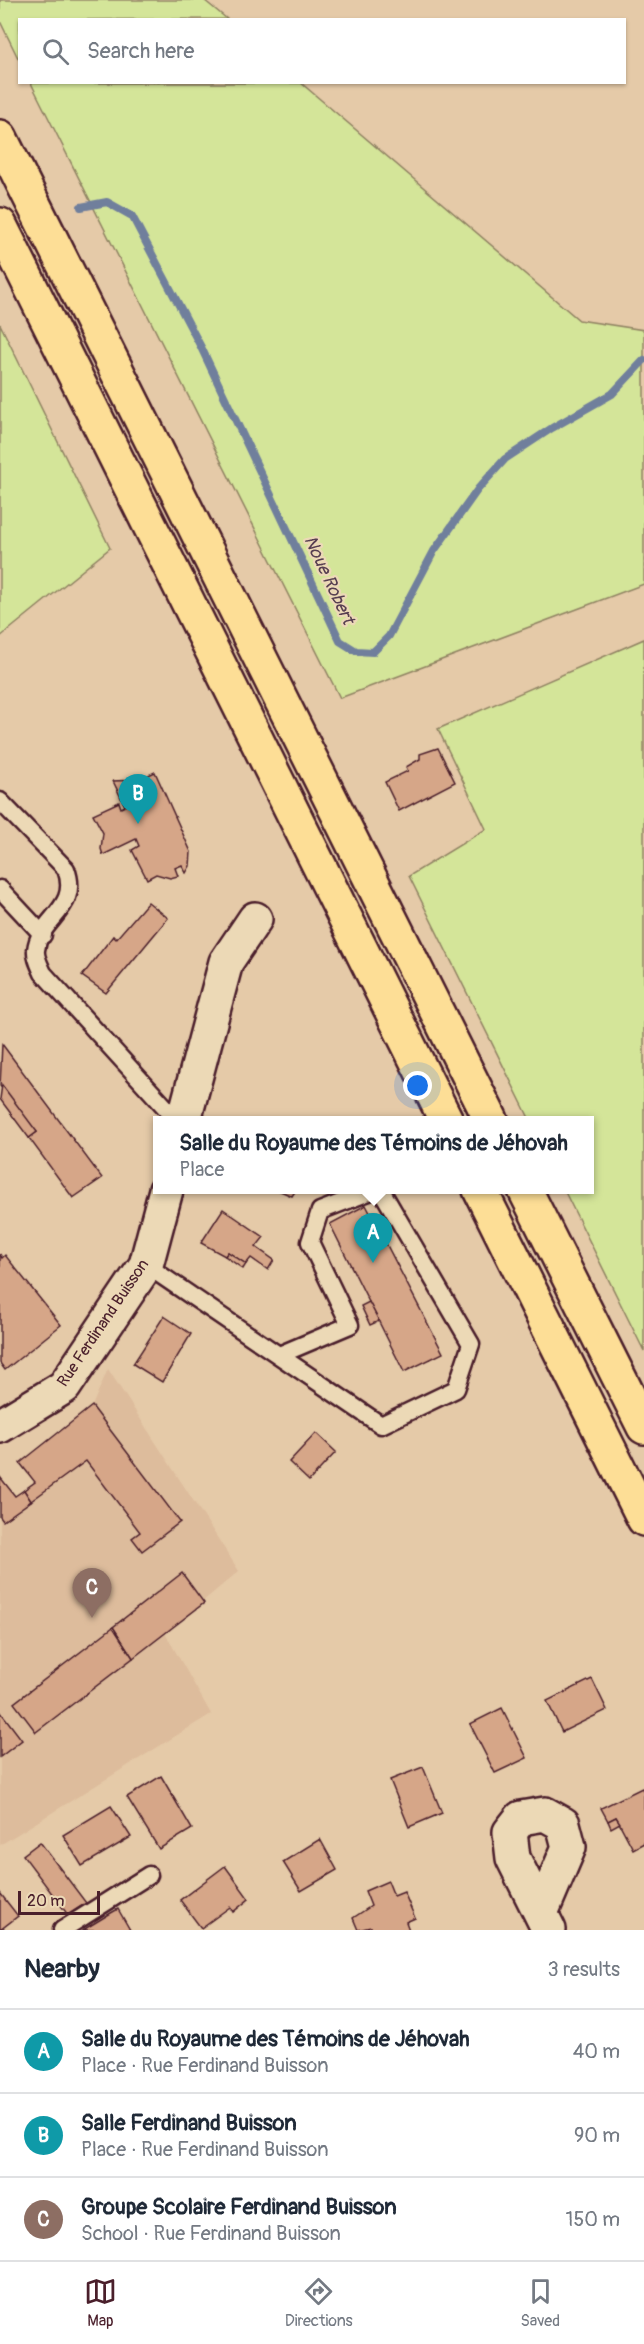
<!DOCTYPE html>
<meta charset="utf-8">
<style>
:root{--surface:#fff;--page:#f6f6f7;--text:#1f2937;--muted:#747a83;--line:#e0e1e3;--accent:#4a1f2b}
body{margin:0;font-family:Pangolin,sans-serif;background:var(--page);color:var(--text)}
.scale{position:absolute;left:18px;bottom:15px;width:82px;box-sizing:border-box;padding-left:6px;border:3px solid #4a1f2b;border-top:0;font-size:16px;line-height:21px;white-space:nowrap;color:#4a1f2b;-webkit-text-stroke:4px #ecd9b6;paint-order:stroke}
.you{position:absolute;left:418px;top:1086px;width:21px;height:21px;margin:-15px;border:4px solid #fff;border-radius:50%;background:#1a73e8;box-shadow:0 0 0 9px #1a73e833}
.badge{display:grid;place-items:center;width:39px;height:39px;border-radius:50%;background:var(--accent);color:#fff;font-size:20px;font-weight:700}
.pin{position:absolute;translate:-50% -50px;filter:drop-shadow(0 2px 3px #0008)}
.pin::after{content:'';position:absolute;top:32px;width:21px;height:18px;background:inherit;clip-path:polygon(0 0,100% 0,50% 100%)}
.popup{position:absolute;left:153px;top:1116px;width:441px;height:78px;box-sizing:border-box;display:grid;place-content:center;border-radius:0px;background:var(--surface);filter:drop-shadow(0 2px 4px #0005);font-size:20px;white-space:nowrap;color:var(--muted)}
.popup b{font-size:22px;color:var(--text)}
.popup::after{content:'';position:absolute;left:50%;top:100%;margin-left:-12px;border:12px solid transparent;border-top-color:var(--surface)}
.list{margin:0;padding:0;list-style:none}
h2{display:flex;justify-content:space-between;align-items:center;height:78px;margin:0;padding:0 24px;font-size:26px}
h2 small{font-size:20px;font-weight:400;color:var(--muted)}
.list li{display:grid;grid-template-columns:39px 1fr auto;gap:18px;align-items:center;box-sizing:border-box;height:84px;padding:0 24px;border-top:2px solid var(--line)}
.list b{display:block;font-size:22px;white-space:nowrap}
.list p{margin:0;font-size:20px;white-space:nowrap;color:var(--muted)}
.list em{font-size:20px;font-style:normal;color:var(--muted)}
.icon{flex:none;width:33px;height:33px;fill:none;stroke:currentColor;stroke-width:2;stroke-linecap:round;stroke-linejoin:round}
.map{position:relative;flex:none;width:644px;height:1930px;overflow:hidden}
.search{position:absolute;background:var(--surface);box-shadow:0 2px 4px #0004;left:18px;right:18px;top:18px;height:66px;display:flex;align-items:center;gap:15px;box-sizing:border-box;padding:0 21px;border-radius:0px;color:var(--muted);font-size:22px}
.sheet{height:330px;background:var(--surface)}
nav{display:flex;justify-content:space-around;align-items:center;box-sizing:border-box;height:84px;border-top:2px solid var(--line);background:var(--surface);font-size:16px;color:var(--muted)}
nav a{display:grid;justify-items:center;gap:3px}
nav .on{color:var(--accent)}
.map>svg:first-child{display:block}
</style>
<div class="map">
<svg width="644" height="1930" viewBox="0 0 644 1930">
<rect width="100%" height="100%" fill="#e5caa8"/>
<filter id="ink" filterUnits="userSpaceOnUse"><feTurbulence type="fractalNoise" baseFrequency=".0167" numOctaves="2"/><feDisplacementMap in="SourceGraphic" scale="12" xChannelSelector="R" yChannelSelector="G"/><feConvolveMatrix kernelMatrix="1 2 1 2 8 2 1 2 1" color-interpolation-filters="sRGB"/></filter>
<g filter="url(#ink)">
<polygon fill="#ddbc9c" points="108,1369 239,1571 165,1633 211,1714 0,1845 0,1477 15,1496 35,1482 92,1406"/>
<g fill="#d4e599" stroke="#8f8262" stroke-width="1.5">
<polygon points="0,0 204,0 227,19 20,20 19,60 0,21"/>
<polygon points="31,83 301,83 579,320 644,330 644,584 340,698"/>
<polygon points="0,324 110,548 0,637"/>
<polygon points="644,639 644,1351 564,1190 589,1190 589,1120 530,1120 409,876 486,829 438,729"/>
</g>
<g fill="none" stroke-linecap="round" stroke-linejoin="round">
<polyline stroke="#707f9c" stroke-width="8" points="81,207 107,202 132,216 201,347 340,641 356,651 373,652 389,636 434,551 478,489 505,459 552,428 612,394 644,360"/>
</g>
<g fill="#d6a688" stroke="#4a1f2b" stroke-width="1.5">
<polygon points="438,748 455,782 399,811 385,782 408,771 406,767 420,759 420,754"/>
<polygon points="155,772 191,852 190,866 186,873 182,865 175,868 178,876 170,878 156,874 147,879 132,850 139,846 136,839 103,855 101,849 103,833 93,814 119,802 121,808 125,806 113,781 138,780"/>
<polygon points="148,902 168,918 106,993 82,976 113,936 116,939"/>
<polygon points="2,1044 102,1178 73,1198 29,1138 37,1132 0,1086"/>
<polygon points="2,1085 37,1132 29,1138 0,1099"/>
<polygon points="278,1190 296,1190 292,1196"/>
<polygon points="366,1205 443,1353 404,1372 330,1224"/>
<polygon points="223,1209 264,1237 256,1247 274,1260 268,1270 251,1258 246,1264 228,1252 225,1256 201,1243"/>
<polygon points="228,1252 246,1264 243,1269 225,1256"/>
<polygon points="0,1254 2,1258 5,1255 61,1325 5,1370 0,1363"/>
<polygon points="369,1302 379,1321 370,1325 361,1306"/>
<polygon points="164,1316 191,1334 162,1382 133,1364"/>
<polygon points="92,1406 180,1522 142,1551 132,1538 140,1532 86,1461 31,1501 24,1490 35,1482 20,1463"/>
<polygon points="316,1433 336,1452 309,1481 289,1462"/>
<polygon points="0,1477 15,1496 24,1490 31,1501 3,1521 0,1517"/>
<polygon points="182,1573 204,1603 133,1658 113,1627"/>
<polygon points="113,1627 133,1658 36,1732 14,1703"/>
<polygon points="592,1679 607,1710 562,1732 547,1701"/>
<polygon points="502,1708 527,1758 495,1773 470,1724"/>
<polygon points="0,1711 22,1740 0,1757"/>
<polygon points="423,1767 442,1813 409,1827 390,1780"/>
<polygon points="161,1776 192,1829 159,1849 127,1797"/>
<polygon points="642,1788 644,1792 644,1843 633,1849 616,1817 608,1821 601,1808"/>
<polygon points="111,1806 131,1837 82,1866 63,1835"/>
<polygon points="616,1817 620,1823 611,1828 608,1821"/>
<polygon points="320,1839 337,1870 301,1891 283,1862"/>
<polygon points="40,1842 86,1903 68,1915 23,1855"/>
<polygon points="225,1866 249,1899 233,1912 230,1907 201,1928 180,1900"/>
<polygon points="388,1881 394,1896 404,1892 415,1918 406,1922 409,1930 372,1930 371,1927 358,1930 353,1918 371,1906 365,1891"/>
<polygon points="0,1893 18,1916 0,1930"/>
<polygon points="118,1909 130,1930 83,1930 111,1913"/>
</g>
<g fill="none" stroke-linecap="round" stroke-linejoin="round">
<defs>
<g id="lane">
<path d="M 0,801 L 66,869 C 81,909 39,918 36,950 C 35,957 40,966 43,973 L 177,1120"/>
<polyline points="0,889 43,935"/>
<polyline points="146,1265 381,1425 456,1389 471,1344 381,1190"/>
<polyline points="279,1355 350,1325 310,1242 320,1211 374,1190"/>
<polyline points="62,1930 149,1875"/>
</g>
<g id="street">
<polyline points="184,1120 226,962 255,919"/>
<polyline points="0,1426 64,1387 146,1265 166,1190"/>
<polyline points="541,1913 569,1847 563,1824 545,1814 521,1818 510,1832 513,1858 549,1930"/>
</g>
<g id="highway">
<polyline points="0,137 491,1120"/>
<polyline points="0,225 446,1120"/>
<polyline points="480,1190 644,1519"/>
<polyline points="525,1190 644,1427"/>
</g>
</defs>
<use href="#lane" stroke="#4a1f2b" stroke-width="21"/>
<use href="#street" stroke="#4a1f2b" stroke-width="38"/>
<use href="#highway" stroke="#4a1f2b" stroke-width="38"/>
<use href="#lane" stroke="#ecd9b6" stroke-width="16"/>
<use href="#street" stroke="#ecd9b6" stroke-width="33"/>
<use href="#highway" stroke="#fdde96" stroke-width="33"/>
</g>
</g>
<g text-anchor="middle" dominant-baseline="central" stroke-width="4.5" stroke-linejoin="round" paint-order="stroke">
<g font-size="16" fill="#4a1f2b" stroke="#ecd9b6">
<text transform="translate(103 1323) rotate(-56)">Rue Ferdinand Buisson</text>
</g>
<g font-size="18" font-style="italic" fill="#573f51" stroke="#ecd9b6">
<text transform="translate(329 580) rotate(65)">Noue Robert</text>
</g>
</g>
</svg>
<div class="scale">20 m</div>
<div class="you"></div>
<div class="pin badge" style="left:373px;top:1263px;background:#0f9aa8">A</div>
<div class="popup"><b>Salle du Royaume des Témoins de Jéhovah</b>Place</div>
<div class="pin badge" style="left:138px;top:824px;background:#0f9aa8">B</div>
<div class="pin badge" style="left:92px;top:1618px;background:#8d6e63">C</div>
<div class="search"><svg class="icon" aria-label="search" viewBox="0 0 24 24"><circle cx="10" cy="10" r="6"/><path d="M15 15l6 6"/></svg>Search here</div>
</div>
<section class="sheet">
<h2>Nearby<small>3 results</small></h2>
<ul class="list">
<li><span class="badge" style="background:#0f9aa8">A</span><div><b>Salle du Royaume des Témoins de Jéhovah</b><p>Place · Rue Ferdinand Buisson</p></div><em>40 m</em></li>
<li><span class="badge" style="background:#0f9aa8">B</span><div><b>Salle Ferdinand Buisson</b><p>Place · Rue Ferdinand Buisson</p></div><em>90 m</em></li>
<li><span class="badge" style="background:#8d6e63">C</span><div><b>Groupe Scolaire Ferdinand Buisson</b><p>School · Rue Ferdinand Buisson</p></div><em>150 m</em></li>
</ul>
</section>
<nav>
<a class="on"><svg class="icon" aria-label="map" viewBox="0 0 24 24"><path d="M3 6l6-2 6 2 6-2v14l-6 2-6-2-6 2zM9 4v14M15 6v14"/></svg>Map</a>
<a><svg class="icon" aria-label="directions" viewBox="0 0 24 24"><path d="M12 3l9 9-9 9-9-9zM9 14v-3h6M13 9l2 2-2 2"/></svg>Directions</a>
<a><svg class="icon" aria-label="saved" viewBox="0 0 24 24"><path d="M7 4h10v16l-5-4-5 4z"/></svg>Saved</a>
</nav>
